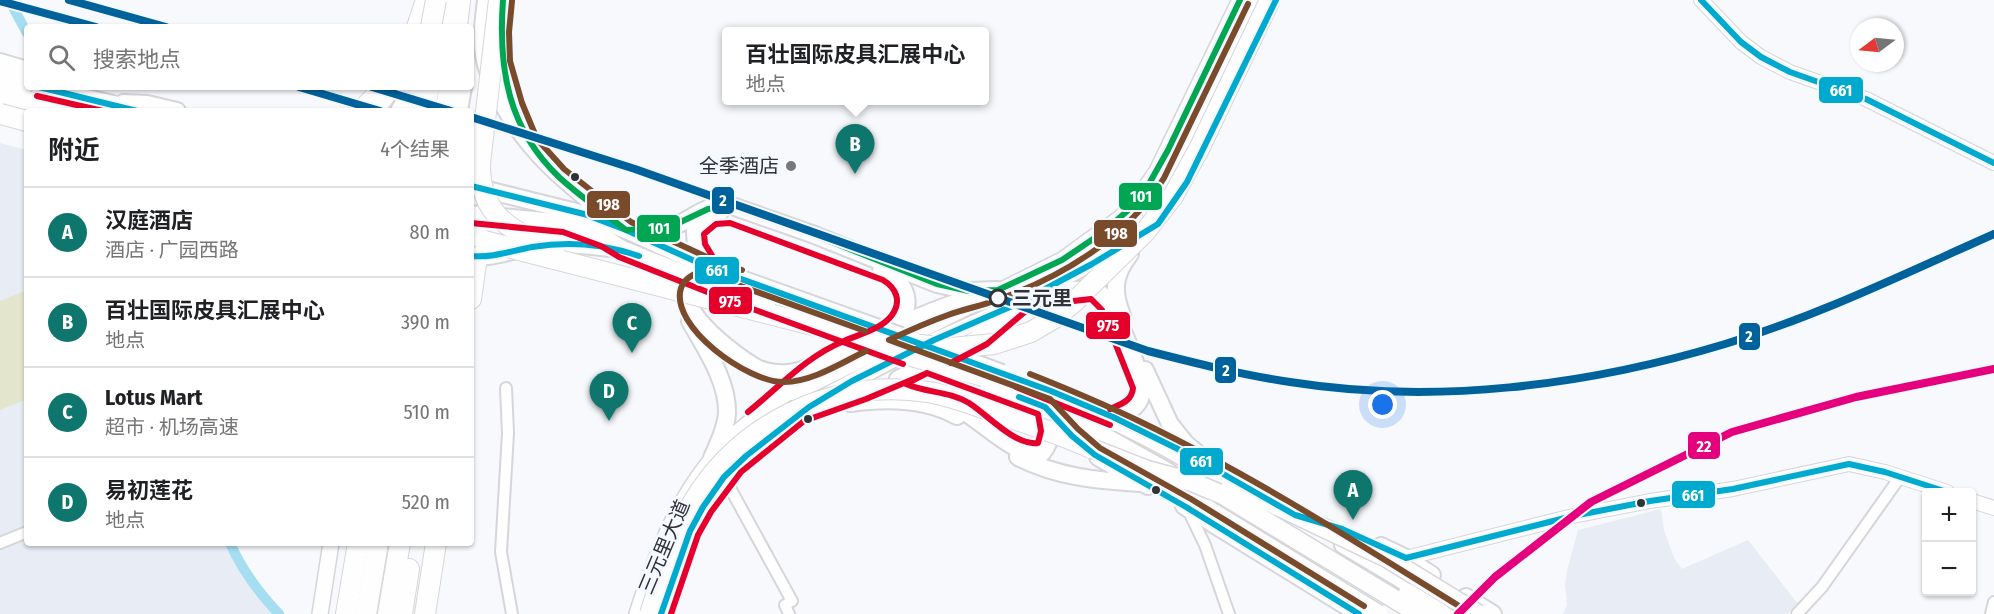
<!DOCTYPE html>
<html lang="zh">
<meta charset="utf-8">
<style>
:root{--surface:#fff;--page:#f6f6f6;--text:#202124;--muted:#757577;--line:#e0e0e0;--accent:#0f766e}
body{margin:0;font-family:"Fira Sans Condensed","Noto Sans SC",sans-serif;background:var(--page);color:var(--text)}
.controls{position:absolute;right:18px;bottom:18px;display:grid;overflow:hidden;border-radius:6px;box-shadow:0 2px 4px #0004}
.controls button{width:54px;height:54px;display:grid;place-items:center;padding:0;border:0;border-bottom:2px solid var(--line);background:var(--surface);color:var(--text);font:30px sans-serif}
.compass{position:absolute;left:1850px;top:18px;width:54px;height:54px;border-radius:50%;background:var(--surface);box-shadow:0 2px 4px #0004;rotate:254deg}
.you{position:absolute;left:1383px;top:405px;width:21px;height:21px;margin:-15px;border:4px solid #fff;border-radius:50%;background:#1a73e8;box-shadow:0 0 0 9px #1a73e833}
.badge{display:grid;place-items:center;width:39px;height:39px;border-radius:50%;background:var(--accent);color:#fff;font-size:20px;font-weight:700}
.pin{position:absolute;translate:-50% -50px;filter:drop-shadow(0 2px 3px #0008)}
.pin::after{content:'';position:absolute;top:32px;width:21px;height:18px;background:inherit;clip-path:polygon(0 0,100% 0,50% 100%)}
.popup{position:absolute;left:722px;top:27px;width:267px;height:78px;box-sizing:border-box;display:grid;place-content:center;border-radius:6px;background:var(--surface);filter:drop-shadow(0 2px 4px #0005);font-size:20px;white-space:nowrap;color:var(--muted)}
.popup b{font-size:22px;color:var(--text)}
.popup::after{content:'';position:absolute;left:50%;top:100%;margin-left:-12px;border:12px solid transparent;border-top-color:var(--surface)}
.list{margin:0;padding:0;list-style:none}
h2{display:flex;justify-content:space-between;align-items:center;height:78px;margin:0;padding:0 24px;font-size:26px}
h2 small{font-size:20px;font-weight:400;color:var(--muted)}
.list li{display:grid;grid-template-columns:39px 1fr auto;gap:18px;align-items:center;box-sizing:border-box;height:90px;padding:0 24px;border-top:2px solid var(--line)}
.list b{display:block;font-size:22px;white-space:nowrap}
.list p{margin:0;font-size:20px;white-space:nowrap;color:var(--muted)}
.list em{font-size:20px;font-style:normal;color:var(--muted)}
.icon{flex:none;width:33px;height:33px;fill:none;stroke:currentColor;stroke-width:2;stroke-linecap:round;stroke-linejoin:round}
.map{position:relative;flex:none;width:1994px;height:614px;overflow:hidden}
.search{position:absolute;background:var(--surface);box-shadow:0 2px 4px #0004;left:24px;top:24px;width:450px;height:66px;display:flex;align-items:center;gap:15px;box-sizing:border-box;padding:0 21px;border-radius:6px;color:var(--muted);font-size:22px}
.panel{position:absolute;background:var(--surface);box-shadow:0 2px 4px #0004;left:24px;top:108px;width:450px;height:438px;border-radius:6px}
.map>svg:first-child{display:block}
</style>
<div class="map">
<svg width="1994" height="614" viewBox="0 0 1994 614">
<rect width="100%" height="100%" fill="#f7f9fc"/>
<g fill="#e7ecf5">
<polygon points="0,143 27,150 27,543 226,543 233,560 256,594 275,614 0,614"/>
<polygon points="1661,509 1664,530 1674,558 1682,569 1748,540 1798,604 1787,614 1563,614 1567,605 1565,585 1567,571 1578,530"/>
</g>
<polygon fill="#e3e5cc" points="27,290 27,399 0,410 0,301"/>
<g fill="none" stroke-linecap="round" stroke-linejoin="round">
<g stroke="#a4def0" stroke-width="10">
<polyline points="9,0 27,33"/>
<path d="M 230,543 C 242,570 259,593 279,614"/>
</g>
<defs>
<g id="minor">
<polyline points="506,388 508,433 501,552 512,614"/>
<polyline points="724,477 792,601 785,605 789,614"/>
<polyline points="1188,510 1205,545 1229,614"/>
<polyline points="0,543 27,532"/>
<polyline points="1797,614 1822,587 1900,477"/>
<polyline points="1991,614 1994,602"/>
</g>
<g id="tertiary">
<polyline points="1701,0 1741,42 1761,57 1790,72 1866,99 1994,163"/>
<polyline points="1972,501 1994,508"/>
<polyline points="1406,558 1573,516 1650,501 1733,489 1849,464 1885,472 1947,492"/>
</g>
<g id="secondary">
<polyline points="794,393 1062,260 1120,218 1133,206 1157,171 1240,0"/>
<polyline points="827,395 902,355 1019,303 1124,245"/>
<polyline points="320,614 331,543"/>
<path d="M 637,614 C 661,537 692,461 761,414"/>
<path d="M 661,614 C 679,566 691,517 724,477 C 742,455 768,439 790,421"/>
</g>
<g id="primary">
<path d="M 486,0 C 484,18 481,37 484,55 C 486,69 492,82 498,94 C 526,155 575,189 626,230"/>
<polyline points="439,27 453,0"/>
<polyline points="500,42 504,78 512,105"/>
<polyline points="0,62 27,70"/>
<polyline points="0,77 27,84"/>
<polyline points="39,87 113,104 137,111"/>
<polyline points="123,103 147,104 177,111"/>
<polyline points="375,111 394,87"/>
<polyline points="399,111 413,87"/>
<polyline points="426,111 431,87"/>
<polyline points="459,111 463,87"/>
<polyline points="471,186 584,214 626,230 708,267"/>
<polyline points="471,214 565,223 580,228 605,238 622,249 723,289"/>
<path d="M 626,230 C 642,230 659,231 674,226 C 697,217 705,203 732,206 L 812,234 L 937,284 L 969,291 L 998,290"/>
<path d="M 471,256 C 493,259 513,249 535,246 C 563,242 590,246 618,249"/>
<polyline points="708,267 696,247 695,231 706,219 719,214"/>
<path d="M 881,270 C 907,280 917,309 893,327"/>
<path d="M 701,281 C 656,298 738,358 757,368 C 765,372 778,374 788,373 C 808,371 829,357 848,349 C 891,329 934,308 980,295"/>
<path d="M 1122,315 C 1112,291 1114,274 1130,254"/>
<path d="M 690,321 C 705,348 728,381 727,413 C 726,429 718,444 712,458"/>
<path d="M 966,345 L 984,335 L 1019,303 L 1074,290 C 1084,289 1093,288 1101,294 C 1114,304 1146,380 1141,396 C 1138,409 1125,413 1113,417"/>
<polyline points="1145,370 1170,424 1186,444 1218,470"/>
<polyline points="908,395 898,390 896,386 898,379 937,359"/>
<path d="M 850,403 C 885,398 925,398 957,416"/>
<path d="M 948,403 C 978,414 1010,457 1042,453 C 1054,439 1050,423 1045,407"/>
<polyline points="1045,407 1110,439 1169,472"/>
<polyline points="753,420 818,367"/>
<path d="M 1018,457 C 1057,477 1099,481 1141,483"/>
<polyline points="1098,457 1148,486"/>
<polyline points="1184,506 1359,614"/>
<polyline points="1343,545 1400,579 1454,614"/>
<polyline points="1381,546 1406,558 1432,575"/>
<polyline points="1301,566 1335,572"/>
<polyline points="1466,597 1493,614"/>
</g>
<g id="trunk">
<polyline points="1116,421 1161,444 1231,484"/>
<polyline points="1138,472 1207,509"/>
</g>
<g id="motorway">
<polyline points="417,27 426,0"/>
<polyline points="457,27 460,0"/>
<polyline points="0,94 63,111"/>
<polyline points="361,111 384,87"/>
<polyline points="416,111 420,87"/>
<polyline points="446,111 449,87"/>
<polyline points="1152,211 1192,141 1257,0"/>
<polyline points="471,299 477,257"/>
<polyline points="1095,411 1116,421"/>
<polyline points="346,614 358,543"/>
<polyline points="366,614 378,543"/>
<polyline points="388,614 400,543"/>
<polyline points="402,614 409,569"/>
<polyline points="425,614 436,543"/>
</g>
</defs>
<use href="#minor" stroke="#d6d6da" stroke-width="14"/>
<use href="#tertiary" stroke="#d6d6da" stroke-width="16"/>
<use href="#secondary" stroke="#d6d6da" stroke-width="18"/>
<use href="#primary" stroke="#d6d6da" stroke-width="20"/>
<use href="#trunk" stroke="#d6d6da" stroke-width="21"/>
<use href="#motorway" stroke="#d6d6da" stroke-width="22"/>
<use href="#minor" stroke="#fefeff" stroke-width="10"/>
<use href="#tertiary" stroke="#fefeff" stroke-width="14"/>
<use href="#secondary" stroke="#fefeff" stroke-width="15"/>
<use href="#primary" stroke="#fefeff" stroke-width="16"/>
<use href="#trunk" stroke="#fefeff" stroke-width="18"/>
<use href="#motorway" stroke="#fefeff" stroke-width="20"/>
<defs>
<g id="primary-bridge">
<polyline points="708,267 915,341"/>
<polyline points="723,289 767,306"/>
<polyline points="939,350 1002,373"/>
<polyline points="989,386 1045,407"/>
</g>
<g id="trunk-bridge">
<polyline points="1091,448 1147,470 1192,482 1223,495 1419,614"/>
<polyline points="1231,484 1387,558 1478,614"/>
<polyline points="1207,509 1378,614"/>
<polyline points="1408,593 1442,614"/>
</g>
<g id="motorway-bridge">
<path d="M 499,0 L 480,163 C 479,214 511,234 555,246"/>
<polyline points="431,27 436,0"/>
<polyline points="0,114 27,121"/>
<path d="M 484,241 L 840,332 C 924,364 1012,380 1095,411"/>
<polyline points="899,343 951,348 994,344 1031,332 1053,319 1073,303 1145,232 1173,196 1199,149 1270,0"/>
<path d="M 650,614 C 662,577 672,537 692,504 C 740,422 834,378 928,392 C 953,396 977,406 1002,415 C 1032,425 1062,435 1091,448"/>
</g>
</defs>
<use href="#primary-bridge" stroke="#d6d6da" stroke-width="20" stroke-linecap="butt"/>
<use href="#trunk-bridge" stroke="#d6d6da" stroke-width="21" stroke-linecap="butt"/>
<use href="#motorway-bridge" stroke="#d6d6da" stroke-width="22" stroke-linecap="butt"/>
<use href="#primary-bridge" stroke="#fefeff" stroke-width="16"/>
<use href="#trunk-bridge" stroke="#fefeff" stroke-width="18"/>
<use href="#motorway-bridge" stroke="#fefeff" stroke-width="20"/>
<defs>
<g id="bus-1">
<polyline points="1701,0 1741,42 1761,57 1790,72 1866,99 1994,163"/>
<polyline points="39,87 137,111"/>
<polyline points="471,186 584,214 626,230 708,267 1051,391 1113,417 1190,455 1295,515 1342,529 1406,558 1573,516 1650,501 1733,489 1849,464 1885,472 1947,492"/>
<path d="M 471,256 C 492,258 511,251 532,247 C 568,241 605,244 639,256"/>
<polyline points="1019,397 1045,407 1072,436 1095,455 1186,507 1359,614"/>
<polyline points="661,614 690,531 703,507 724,477 746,456 809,407 852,381 934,340 1019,303 1092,264 1158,224 1187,182 1276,0"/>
</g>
<g id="bus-2">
<polyline points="37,96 103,111"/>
<polyline points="471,223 563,232 601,246 619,257 720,297 903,364"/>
<path d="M 716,262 L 705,244 L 704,234 L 716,224 L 730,223 L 883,280 C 896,288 902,301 892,315 C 882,329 860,334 844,341 C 807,356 779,387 748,412"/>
<path d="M 951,363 L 987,344 L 1027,310 L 1056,303 L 1091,299 L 1102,310 L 1133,388 C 1132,401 1121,404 1110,409"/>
<path d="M 927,373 L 1038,414 L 1041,431 L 1038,443 C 1015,446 988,415 969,403 C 949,391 927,393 906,384 Z"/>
<polyline points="1016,387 1110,425"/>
<polyline points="671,614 698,535 711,512 741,472 804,421 866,399 923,375"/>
</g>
<g id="bus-3">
<polyline points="512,1 509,32 510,61 522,103 537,139 564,169 631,222 711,259 742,270"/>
<path d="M 1248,4 L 1164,178 C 1127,238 1062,277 997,300 C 981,306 964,309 948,315 C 928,322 908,331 889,340 L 1050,399 L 1078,429 L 1100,448 L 1191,499 L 1364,606"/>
<path d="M 865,331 L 702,272 C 694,273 684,279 681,288 C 669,327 749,383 784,382 C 812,382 841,363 866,351"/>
<path d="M 1030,374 C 1068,389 1106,405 1143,423 C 1253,476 1356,542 1459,606"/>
</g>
<path id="bus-4" d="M 503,0 C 498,69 508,129 560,178 C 581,197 604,213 626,230 L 668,228 L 708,209 L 732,206 L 812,234 L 937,284 L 969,291 L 998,290 L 1062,260 L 1102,233 L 1133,206 L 1145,191 L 1168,150 L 1240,0"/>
</defs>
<use href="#bus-1" stroke="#f4f8ff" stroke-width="10"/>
<use href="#bus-2" stroke="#f4f8ff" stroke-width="10"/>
<use href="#bus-3" stroke="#f4f8ff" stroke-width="10"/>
<use href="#bus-4" stroke="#f4f8ff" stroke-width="10"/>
<use href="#bus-1" stroke="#00a9ce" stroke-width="6"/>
<use href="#bus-2" stroke="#e4002b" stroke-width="6"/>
<use href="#bus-3" stroke="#7a4b2a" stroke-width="6"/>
<use href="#bus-4" stroke="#00a651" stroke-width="6"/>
<defs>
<g id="metro-1">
<polyline points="69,0 166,27"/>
<polyline points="0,1 96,27"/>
<polyline points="299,87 380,111"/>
<polyline points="372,87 451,111"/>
<path d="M 471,117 L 635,169 L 1148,351 C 1195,363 1242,375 1290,382 C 1434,405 1586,386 1725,344 C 1818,316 1906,273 1994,234"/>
</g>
<polyline id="metro-2" points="1458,614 1495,577 1591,502 1732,432 1856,397 1994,369"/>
</defs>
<use href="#metro-1" stroke="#f4f8ff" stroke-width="12"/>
<use href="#metro-2" stroke="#f4f8ff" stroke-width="12"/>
<use href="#metro-1" stroke="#00629b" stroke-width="8"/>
<use href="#metro-2" stroke="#e5007d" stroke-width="8"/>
</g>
<circle fill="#76787b" stroke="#f4f8ff" stroke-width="2" cx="791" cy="166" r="6"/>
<g fill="#313235" stroke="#f4f8ff" stroke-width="2">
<circle cx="575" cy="177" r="5"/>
<circle cx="808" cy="419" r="5"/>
<circle cx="1156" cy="490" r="5"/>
<circle cx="1641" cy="503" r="5"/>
</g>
<circle fill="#f4f8ff" stroke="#313235" stroke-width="3" cx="998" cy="298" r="8"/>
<g text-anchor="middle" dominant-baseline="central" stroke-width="6" stroke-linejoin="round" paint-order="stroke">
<g font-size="20" fill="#313235" stroke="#f4f8ff" text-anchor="end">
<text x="779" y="166">全季酒店</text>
</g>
<g font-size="20" font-weight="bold" fill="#313235" stroke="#f4f8ff" text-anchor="start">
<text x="1012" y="298">三元里</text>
</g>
<g font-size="20" fill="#313235" stroke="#f4f8ff">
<text transform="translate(664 547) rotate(-67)">三元里大道</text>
</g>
</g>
<g stroke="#f4f8ff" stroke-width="2">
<rect x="1818" y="76" width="46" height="28" rx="6" fill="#00a9ce"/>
<rect x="1118" y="182" width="45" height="29" rx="6" fill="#00a651"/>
<rect x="711" y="186" width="24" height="29" rx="6" fill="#00629b"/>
<rect x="586" y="190" width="45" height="29" rx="6" fill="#7a4b2a"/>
<rect x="636" y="214" width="45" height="29" rx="6" fill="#00a651"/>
<rect x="1093" y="219" width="45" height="29" rx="6" fill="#7a4b2a"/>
<rect x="694" y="256" width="46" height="29" rx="6" fill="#00a9ce"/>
<rect x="708" y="286" width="45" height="29" rx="6" fill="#e4002b"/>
<rect x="1085" y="311" width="46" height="29" rx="6" fill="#e4002b"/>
<rect x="1738" y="322" width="23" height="29" rx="6" fill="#00629b"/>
<rect x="1214" y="356" width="23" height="28" rx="6" fill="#00629b"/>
<rect x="1687" y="431" width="34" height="29" rx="6" fill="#e5007d"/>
<rect x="1179" y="447" width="45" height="29" rx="6" fill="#00a9ce"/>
<rect x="1671" y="480" width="45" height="29" rx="6" fill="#00a9ce"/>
</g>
<g font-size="16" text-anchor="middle" font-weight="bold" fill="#fff">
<text x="1841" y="96">661</text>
<text x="1141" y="202">101</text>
<text x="723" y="206">2</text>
<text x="608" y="210">198</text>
<text x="659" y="234">101</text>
<text x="1116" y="239">198</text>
<text x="717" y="276">661</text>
<text x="730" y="307">975</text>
<text x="1108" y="331">975</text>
<text x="1749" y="342">2</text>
<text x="1226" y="376">2</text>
<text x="1704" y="452">22</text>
<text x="1201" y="467">661</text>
<text x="1693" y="501">661</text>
</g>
</svg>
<div class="controls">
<button>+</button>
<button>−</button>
</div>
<svg class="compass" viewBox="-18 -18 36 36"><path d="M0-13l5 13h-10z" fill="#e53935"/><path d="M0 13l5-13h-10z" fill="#757577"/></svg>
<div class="you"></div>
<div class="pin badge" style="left:1353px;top:520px">A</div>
<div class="pin badge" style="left:855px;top:174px">B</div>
<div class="popup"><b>百壮国际皮具汇展中心</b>地点</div>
<div class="pin badge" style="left:632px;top:353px">C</div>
<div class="pin badge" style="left:609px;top:421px">D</div>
<div class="search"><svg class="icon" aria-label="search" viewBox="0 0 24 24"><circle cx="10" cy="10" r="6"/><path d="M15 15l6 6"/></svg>搜索地点</div>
<section class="panel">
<h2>附近<small>4个结果</small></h2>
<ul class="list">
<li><span class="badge">A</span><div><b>汉庭酒店</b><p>酒店 · 广园西路</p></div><em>80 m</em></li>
<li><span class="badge">B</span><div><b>百壮国际皮具汇展中心</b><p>地点</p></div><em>390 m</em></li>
<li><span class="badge">C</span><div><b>Lotus Mart</b><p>超市 · 机场高速</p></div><em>510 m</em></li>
<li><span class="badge">D</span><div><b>易初莲花</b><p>地点</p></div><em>520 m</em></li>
</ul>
</section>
</div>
